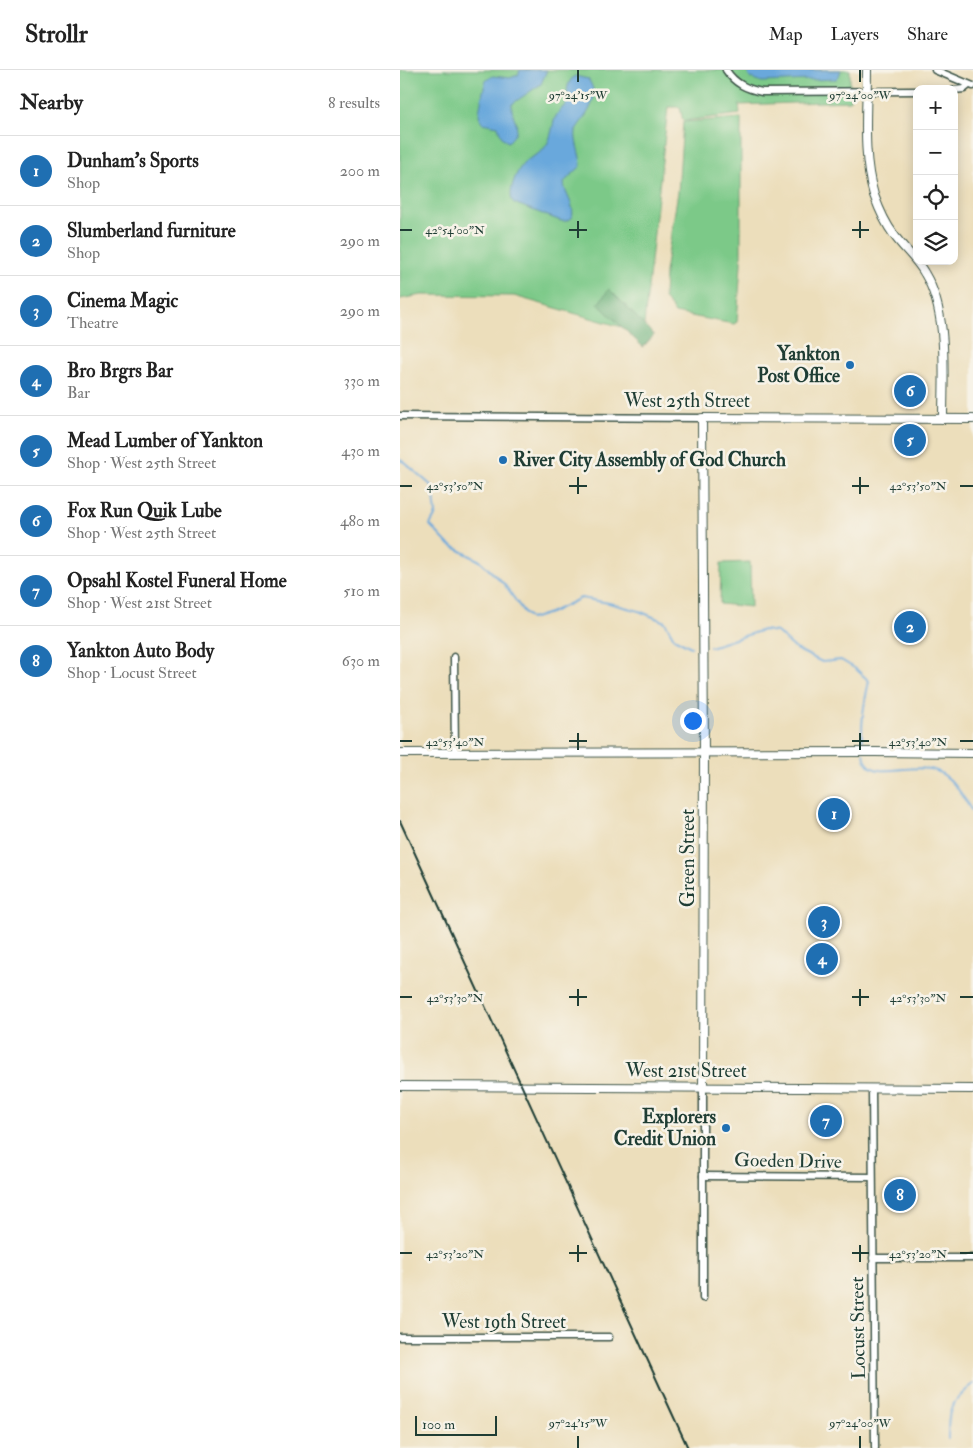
<!DOCTYPE html>
<meta charset="utf-8">
<style>
:root{--surface:#fff;--page:#f2f2f2;--text:#222;--muted:#767676;--line:#e0e0e0;--accent:#1f6fb2}
body{margin:0;font-family:"IM FELL Double Pica",serif;background:var(--page);color:var(--text)}
.controls{position:absolute;right:15px;top:15px;display:grid;overflow:hidden;border-radius:10px;box-shadow:0 2px 12px #0003}
.controls button{width:45px;height:45px;display:grid;place-items:center;padding:0;border:0;border-bottom:1px solid var(--line);background:var(--surface);color:var(--text);font:25px sans-serif}
.scale{position:absolute;left:15px;bottom:12px;width:82px;box-sizing:border-box;padding-left:5px;border:2px solid #1f3d34;border-top:0;font-size:14px;line-height:18px;white-space:nowrap;color:#1f3d34;-webkit-text-stroke:4px #f7f3e8;paint-order:stroke}
.you{position:absolute;left:292px;top:650px;width:18px;height:18px;margin:-12px;border:4px solid #fff;border-radius:50%;background:#1a73e8;box-shadow:0 0 0 8px #1a73e833}
.badge{display:grid;place-items:center;width:32px;height:32px;border-radius:50%;background:var(--accent);color:#fff;font-size:16px;font-weight:700}
.pin{position:absolute;translate:-50% -50%;border:2px solid #fff;box-shadow:0 1px 5px #0006}
.list{margin:0;padding:0;list-style:none}
h2{display:flex;justify-content:space-between;align-items:center;height:65px;margin:0;padding:0 20px;font-size:21px}
h2 small{font-size:16px;font-weight:400;color:var(--muted)}
.list li{display:grid;grid-template-columns:32px 1fr auto;gap:15px;align-items:center;box-sizing:border-box;height:70px;padding:0 20px;border-top:1px solid var(--line)}
.list b{display:block;font-size:19px;white-space:nowrap}
.list p{margin:0;font-size:16px;white-space:nowrap;color:var(--muted)}
.list em{font-size:16px;font-style:normal;color:var(--muted)}
.icon{flex:none;width:28px;height:28px;fill:none;stroke:currentColor;stroke-width:2;stroke-linecap:round;stroke-linejoin:round}
.map{position:relative;flex:none;width:573px;height:1378px;overflow:hidden}
header{display:flex;align-items:center;gap:30px;box-sizing:border-box;height:70px;padding:0 25px;background:var(--surface);border-bottom:1px solid var(--line)}
header strong{font-size:24px}
nav{display:flex;gap:28px;margin-inline-start:auto;font-size:18px}
main{display:flex}
aside{flex:1;background:var(--surface)}
.map>svg:first-child{display:block}
</style>
<header>
<strong>Strollr</strong>
<nav><a>Map</a><a>Layers</a><a>Share</a></nav>
</header>
<main>
<aside>
<h2>Nearby<small>8 results</small></h2>
<ul class="list">
<li><span class="badge">1</span><div><b>Dunham's Sports</b><p>Shop</p></div><em>200 m</em></li>
<li><span class="badge">2</span><div><b>Slumberland furniture</b><p>Shop</p></div><em>290 m</em></li>
<li><span class="badge">3</span><div><b>Cinema Magic</b><p>Theatre</p></div><em>290 m</em></li>
<li><span class="badge">4</span><div><b>Bro Brgrs Bar</b><p>Bar</p></div><em>330 m</em></li>
<li><span class="badge">5</span><div><b>Mead Lumber of Yankton</b><p>Shop · West 25th Street</p></div><em>430 m</em></li>
<li><span class="badge">6</span><div><b>Fox Run Quik Lube</b><p>Shop · West 25th Street</p></div><em>480 m</em></li>
<li><span class="badge">7</span><div><b>Opsahl Kostel Funeral Home</b><p>Shop · West 21st Street</p></div><em>510 m</em></li>
<li><span class="badge">8</span><div><b>Yankton Auto Body</b><p>Shop · Locust Street</p></div><em>630 m</em></li>
</ul>
</aside>
<div class="map">
<svg width="573" height="1378" viewBox="0 0 573 1378">
<rect width="100%" height="100%" fill="#f7f3e8"/>
<filter id="ink" filterUnits="userSpaceOnUse"><feTurbulence type="fractalNoise" baseFrequency=".02" numOctaves="2"/><feDisplacementMap in="SourceGraphic" scale="10" xChannelSelector="R" yChannelSelector="G"/><feConvolveMatrix kernelMatrix="1 2 1 2 8 2 1 2 1" color-interpolation-filters="sRGB"/></filter>
<filter id="wash" filterUnits="userSpaceOnUse"><feTurbulence type="fractalNoise" baseFrequency=".0096" numOctaves="4" result="noise"/><feDisplacementMap in="SourceGraphic" scale="20" xChannelSelector="R" yChannelSelector="G"/><feGaussianBlur stdDeviation="1.12" result="paint"/><feColorMatrix in="noise" values="0 0 0 0 0 0 0 0 0 0 0 0 0 0 0 0 0 1.4 0 .05"/><feComposite in="paint" operator="in"/></filter>
<g filter="url(#wash)">
<rect width="100%" height="100%" fill="#ecdebb"/>
<g fill="#7bc988" stroke="#4d835e">
<polygon points="0,0 450,0 450,31 339,35 340,44 283,51 280,37 268,37 243,263 114,226 22,225 0,229"/>
<polygon points="341,48 341,194 337,252 334,254 275,243 264,228 265,202 278,122 283,52"/>
<polygon points="350,492 351,537 320,534 321,493"/>
</g>
<polygon fill="#64ad74" stroke="#427554" points="209,219 254,265 243,277 198,234"/>
<g fill="#69a8dc" stroke="#447288">
<path d="M 120,0 L 147,0 L 141,14 L 112,34 C 110,50 126,56 108,72 C 101,69 100,63 98,56 L 82,53 C 81,50 80,48 79,45 C 79,41 84,14 86,11 C 87,9 91,7 93,6 L 110,8 L 118,5 Z"/>
<polygon points="349,0 441,0 439,6 436,9 362,12 350,8 348,5"/>
<path d="M 175,6 L 188,9 C 199,24 192,37 182,51 C 180,54 177,57 176,61 C 174,72 181,85 181,96 L 164,112 C 164,125 176,134 172,148 L 166,151 L 161,151 L 114,133 C 106,125 116,102 123,94 C 129,87 140,85 145,77 C 151,70 152,57 155,48 C 159,40 165,36 170,30 C 165,23 167,11 175,6 Z"/>
</g>
<g fill="none" stroke-linecap="round" stroke-linejoin="round">
<g stroke="#69a8dc" stroke-width="2">
<polyline points="0,390 4,392 33,417 36,444 30,455 48,474 80,491 104,514 123,541 131,549 150,543 181,528 209,533 239,541 265,552 274,568 291,577"/>
<path d="M 310,577 L 363,560 L 377,562 L 396,579 L 422,592 L 441,590 L 456,599 L 469,611 C 464,634 460,656 463,680"/>
<path d="M 464,684 C 465,691 468,697 475,699 C 488,704 515,694 534,700 C 553,706 563,727 573,743"/>
<path d="M 548,1369 C 548,1338 549,1335 573,1314"/>
</g>
</g>
</g>
<g filter="url(#ink)">
<g fill="none" stroke-linecap="round" stroke-linejoin="round">
<defs>
<g id="minor">
<path d="M 326,0 C 335,14 347,19 362,22 L 517,21"/>
<polyline points="535,0 573,16"/>
<polyline points="554,20 564,19 569,15"/>
<polyline points="0,346 302,348"/>
<polyline points="54,587 55,683"/>
<polyline points="472,1019 475,1378"/>
<polyline points="303,1106 472,1107"/>
<polyline points="473,1188 573,1188"/>
<polyline points="303,1228 303,1018"/>
<polyline points="0,1267 209,1267"/>
</g>
<g id="tertiary">
<path d="M 467,0 C 467,41 462,85 474,125 C 479,139 485,153 494,165 C 504,179 517,189 525,204 C 549,244 543,304 543,349"/>
<polyline points="0,683 474,682 573,683"/>
<polyline points="0,1016 573,1019"/>
<polyline points="303,1018 304,683 302,348 573,349"/>
</g>
</defs>
<use href="#minor" stroke="#3e5548" stroke-width="9"/>
<use href="#tertiary" stroke="#3e5548" stroke-width="10"/>
<use href="#minor" stroke="#fff" stroke-width="6"/>
<use href="#tertiary" stroke="#fff" stroke-width="8"/>
<polyline stroke="#1f3d34" stroke-width="2" points="0,751 288,1378"/>
</g>
</g>
<path fill="none" stroke="#1f3d34" stroke-width="2" d="M 178,0 L 178,12M 460,0 L 460,12M 178,151 L 178,168M 460,151 L 460,168M 0,160 L 12,160M 169,160 L 187,160M 452,160 L 469,160M 178,407 L 178,424M 460,407 L 460,424M 0,416 L 12,416M 169,416 L 187,416M 452,416 L 469,416M 560,416 L 573,416M 178,663 L 178,680M 460,663 L 460,680M 0,671 L 12,671M 169,671 L 187,671M 452,671 L 469,671M 560,671 L 573,671M 178,919 L 178,936M 460,919 L 460,936M 0,927 L 12,927M 169,927 L 187,927M 452,927 L 469,927M 560,927 L 573,927M 178,1175 L 178,1192M 460,1175 L 460,1192M 0,1183 L 12,1183M 169,1183 L 187,1183M 452,1183 L 469,1183M 560,1183 L 573,1183M 178,1366 L 178,1378M 460,1366 L 460,1378"/>
<g fill="#1f6fb2" stroke="#f7f3e8" stroke-width="2">
<circle cx="450" cy="295" r="5"/>
<circle cx="103" cy="390" r="5"/>
<circle cx="326" cy="1058" r="5"/>
</g>
<g text-anchor="middle" dominant-baseline="central" stroke-width="5" stroke-linejoin="round" paint-order="stroke">
<g font-size="19" font-weight="bold" fill="#1f3d34" stroke="#f7f3e8" text-anchor="end">
<text x="440" y="284">Yankton<tspan x="440" dy="22">Post Office</tspan></text>
<text x="113" y="390" text-anchor="start">River City Assembly of God Church</text>
<text x="316" y="1047">Explorers<tspan x="316" dy="22">Credit Union</tspan></text>
</g>
<g font-size="19" fill="#1f3d34" stroke="#f7f3e8">
<text x="287" y="331">West 25th Street</text>
<text transform="translate(288 788) rotate(-90)">Green Street</text>
<text x="286" y="1001">West 21st Street</text>
<text transform="translate(388 1091) rotate(1)">Goeden Drive</text>
<text x="104" y="1252">West 19th Street</text>
<text transform="translate(458 1258) rotate(-91)">Locust Street</text>
</g>
</g>
<g font-size="12" text-anchor="middle" fill="#1f3d34" stroke="#f7f3e8" stroke-width="5" stroke-linejoin="round" paint-order="stroke">
<text x="178" y="29">97°24'15"W</text>
<text x="460" y="29">97°24'00"W</text>
<text x="55" y="164">42°54'00"N</text>
<text x="55" y="420">42°53'50"N</text>
<text x="518" y="420">42°53'50"N</text>
<text x="55" y="676">42°53'40"N</text>
<text x="518" y="676">42°53'40"N</text>
<text x="55" y="932">42°53'30"N</text>
<text x="518" y="932">42°53'30"N</text>
<text x="55" y="1188">42°53'20"N</text>
<text x="518" y="1188">42°53'20"N</text>
<text x="178" y="1357">97°24'15"W</text>
<text x="460" y="1357">97°24'00"W</text>
</g>
</svg>
<div class="controls">
<button>+</button>
<button>−</button>
<button><svg class="icon" aria-label="locate" viewBox="0 0 24 24"><circle cx="12" cy="12" r="6"/><path d="M12 2v4M12 18v4M2 12h4M18 12h4"/></svg></button>
<button><svg class="icon" aria-label="layers" viewBox="0 0 24 24"><path d="M12 4l9 5-9 5-9-5zM3 14l9 5 9-5"/></svg></button>
</div>
<div class="scale">100 m</div>
<div class="you"></div>
<div class="pin badge" style="left:434px;top:744px">1</div>
<div class="pin badge" style="left:510px;top:557px">2</div>
<div class="pin badge" style="left:424px;top:852px">3</div>
<div class="pin badge" style="left:422px;top:889px">4</div>
<div class="pin badge" style="left:510px;top:370px">5</div>
<div class="pin badge" style="left:510px;top:321px">6</div>
<div class="pin badge" style="left:426px;top:1051px">7</div>
<div class="pin badge" style="left:500px;top:1125px">8</div>
</div>
</main>
